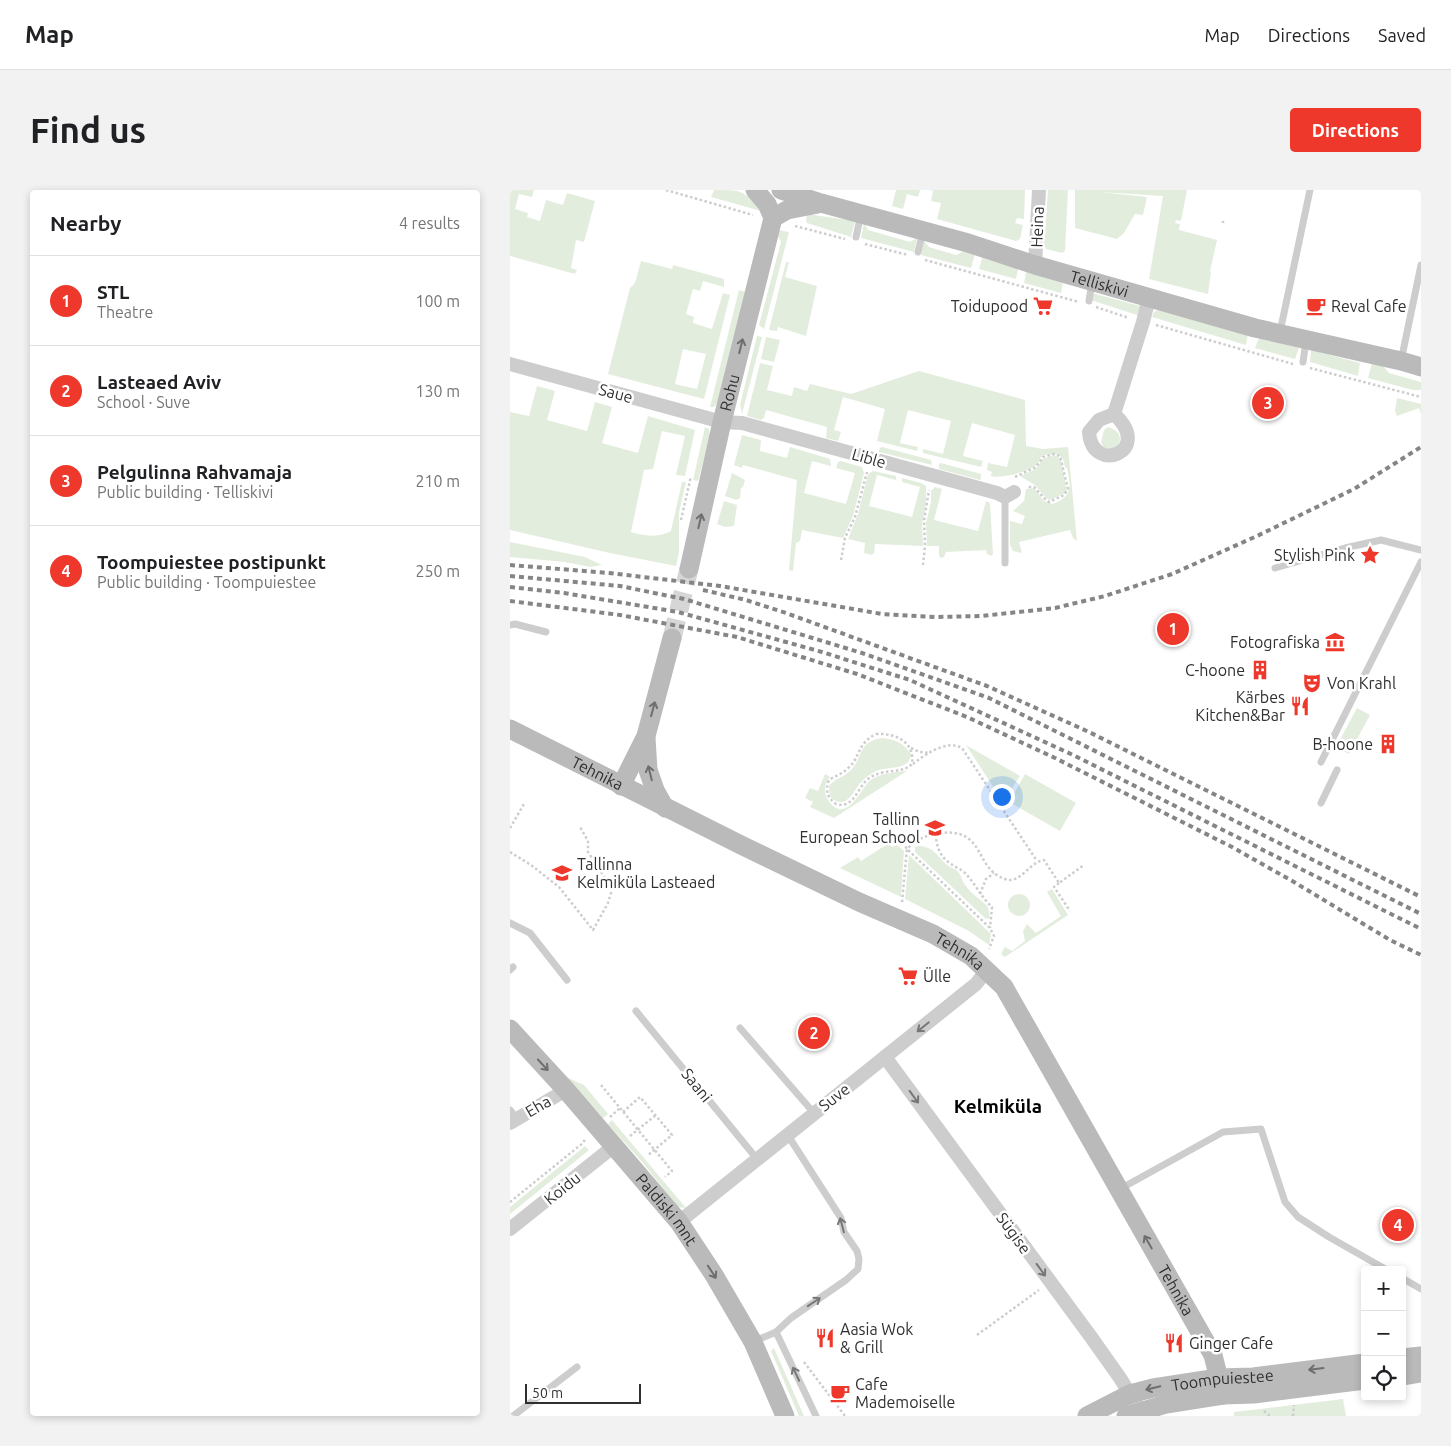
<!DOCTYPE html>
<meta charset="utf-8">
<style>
:root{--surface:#fff;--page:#f2f2f2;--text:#202124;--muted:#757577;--line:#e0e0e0;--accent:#ed382b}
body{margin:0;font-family:Ubuntu,sans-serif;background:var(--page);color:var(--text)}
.controls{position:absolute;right:15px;bottom:15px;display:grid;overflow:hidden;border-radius:5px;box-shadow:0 2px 8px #0003}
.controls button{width:45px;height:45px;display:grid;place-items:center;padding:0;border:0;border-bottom:1px solid var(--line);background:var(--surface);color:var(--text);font:25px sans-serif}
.scale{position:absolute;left:15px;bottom:12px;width:116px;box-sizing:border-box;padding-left:5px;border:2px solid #303030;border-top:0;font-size:14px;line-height:18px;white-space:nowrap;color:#303030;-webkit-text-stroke:4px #fff;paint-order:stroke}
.you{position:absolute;left:491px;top:606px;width:18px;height:18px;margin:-12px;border:4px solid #fff;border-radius:50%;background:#1a73e8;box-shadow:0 0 0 8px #1a73e833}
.badge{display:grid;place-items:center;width:32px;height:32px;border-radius:50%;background:var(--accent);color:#fff;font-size:16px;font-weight:700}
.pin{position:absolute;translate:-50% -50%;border:2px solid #fff;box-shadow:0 1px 5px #0006}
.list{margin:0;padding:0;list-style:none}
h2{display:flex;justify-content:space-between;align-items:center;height:65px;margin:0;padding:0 20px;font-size:21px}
h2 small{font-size:16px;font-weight:400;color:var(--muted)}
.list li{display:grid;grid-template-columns:32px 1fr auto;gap:15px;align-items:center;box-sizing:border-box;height:90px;padding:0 20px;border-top:1px solid var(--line)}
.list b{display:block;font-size:19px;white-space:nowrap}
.list p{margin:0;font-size:16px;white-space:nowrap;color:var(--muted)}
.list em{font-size:16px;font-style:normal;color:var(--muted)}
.icon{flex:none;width:28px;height:28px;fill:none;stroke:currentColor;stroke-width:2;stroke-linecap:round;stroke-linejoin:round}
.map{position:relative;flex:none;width:911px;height:1226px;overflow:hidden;border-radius:5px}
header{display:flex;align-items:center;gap:30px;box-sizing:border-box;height:70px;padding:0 25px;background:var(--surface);border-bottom:1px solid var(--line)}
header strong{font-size:24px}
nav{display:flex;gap:28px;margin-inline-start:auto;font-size:18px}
.intro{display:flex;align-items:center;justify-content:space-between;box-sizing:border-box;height:120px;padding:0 30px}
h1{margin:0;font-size:35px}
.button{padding:12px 22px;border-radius:5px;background:var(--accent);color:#fff;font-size:18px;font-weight:700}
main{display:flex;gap:30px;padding:0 30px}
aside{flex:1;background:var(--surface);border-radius:5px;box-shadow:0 2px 8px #0003}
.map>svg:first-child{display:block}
</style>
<header>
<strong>Map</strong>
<nav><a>Map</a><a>Directions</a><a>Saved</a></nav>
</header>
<div class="intro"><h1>Find us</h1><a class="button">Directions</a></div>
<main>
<aside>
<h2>Nearby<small>4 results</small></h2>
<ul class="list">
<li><span class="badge">1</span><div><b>STL</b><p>Theatre</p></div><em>100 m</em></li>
<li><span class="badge">2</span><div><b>Lasteaed Aviv</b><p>School · Suve</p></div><em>130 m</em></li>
<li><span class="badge">3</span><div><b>Pelgulinna Rahvamaja</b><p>Public building · Telliskivi</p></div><em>210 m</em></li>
<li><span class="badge">4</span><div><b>Toompuiestee postipunkt</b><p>Public building · Toompuiestee</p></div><em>250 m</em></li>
</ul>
</aside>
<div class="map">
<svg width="911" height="1226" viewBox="0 0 911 1226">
<rect width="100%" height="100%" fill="#fff"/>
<g fill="#e3eddd" fill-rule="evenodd">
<polygon points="0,0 24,0 22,7 9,4 5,19 18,23 17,27 30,31 36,10 53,15 57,3 85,11 74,52 66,50 61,78 67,80 65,84 0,66"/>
<path d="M 204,0 C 233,0 233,0 251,21 L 201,7 Z"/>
<polygon points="386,0 410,0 408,7 397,4 393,19 382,16"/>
<polygon points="420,0 515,0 514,29 507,28 505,33 513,35 510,49 506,51 427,29 431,13 421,11 423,1"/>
<polygon points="538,0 558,0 555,61 552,63 536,59 534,55"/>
<polygon points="565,0 677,0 671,31 666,30 665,33 670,34 669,40 707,50 700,81 701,82 698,104 639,89 653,6 590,2 637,7 633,25 625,24 614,43 607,49 565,38"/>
<polygon points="297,24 345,31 341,47 297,33 296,30"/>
<polygon points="354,33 358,40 400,52 407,48 404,62 351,48"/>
<polygon points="268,40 279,42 254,139 249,135 271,52 267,44"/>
<polygon points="414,51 419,57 446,65 454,61 465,64 461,78 411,65"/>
<polygon points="472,68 508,79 506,89 469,79"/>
<path d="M 131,71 L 162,79 L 163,75 L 214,89 L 214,97 L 193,91 L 190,101 L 183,99 L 176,124 L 184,127 L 183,133 L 202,139 L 213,103 L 220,105 L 194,209 L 98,184 L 120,98 L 125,93 ZM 173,159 L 196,164 L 187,199 L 165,194 Z"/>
<polygon points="276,72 279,72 275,87 307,96 296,146 268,137 267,141 259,140"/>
<polygon points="516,82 553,93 551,103 514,93"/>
<polygon points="229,100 236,102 208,212 204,217 200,217"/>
<polygon points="582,103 630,116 630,126 581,110"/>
<polygon points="648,120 738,144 736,155 642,127 644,122"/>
<polygon points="247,146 252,147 232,224 230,215"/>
<polygon points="256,147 270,150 264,172 251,169"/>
<polygon points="749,148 789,158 785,169 745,158"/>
<polygon points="801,160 850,173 848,186 800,172"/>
<path d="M 250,173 L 263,176 L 257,200 L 282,206 L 284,197 L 297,201 L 300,194 L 341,204 L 409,181 L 515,210 L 516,256 L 533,259 L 558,257 L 567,351 L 563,348 L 560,340 L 509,352 L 512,363 L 503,361 L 500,355 L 500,331 L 512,334 L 515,326 L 503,321 L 514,311 L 516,299 L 524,298 L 534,311 L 542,314 C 563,306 561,298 557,278 L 555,277 L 553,269 L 548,264 L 533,265 C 529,268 530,271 527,274 C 520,282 490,289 481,286 L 482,282 L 477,280 L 478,273 L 497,277 L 505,245 L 462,233 L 453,266 L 473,271 L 471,277 L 413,263 L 413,259 L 433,264 L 441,231 L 398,220 L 390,253 L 408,257 L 407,261 L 367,251 L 375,219 L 333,207 L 324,240 L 331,242 L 328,251 L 316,248 L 317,237 L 256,220 L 254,228 L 251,230 L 237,226 Z"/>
<polygon points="862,173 873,176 879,183 911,192 911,200 903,200 858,188"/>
<path d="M 27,196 L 45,201 L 37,230 L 77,241 L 85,212 L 102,217 L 92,253 L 128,263 L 138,226 L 185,240 L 175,286 L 166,285 L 175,246 L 152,241 L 143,279 L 134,280 L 121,342 C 134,346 148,348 161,341 L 172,292 L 176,292 L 169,323 L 169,362 L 166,376 L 100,363 L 0,340 L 0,222 L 19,226 Z"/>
<polygon points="887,208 911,214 911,224 909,218 887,226 885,221"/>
<polygon points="195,237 199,239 200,246 188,291 183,290"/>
<path d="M 598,237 C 610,241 612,246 608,258 L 604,260 L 594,258 L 591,252 L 594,240 Z"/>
<polygon points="232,245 251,250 250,261 277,268 280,257 320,269 321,276 302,271 294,303 336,314 345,283 326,278 328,272 331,271 352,277 354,283 343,326 333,348 292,340 290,351 286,353 283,381 279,380 287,290 233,275 232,278 224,275"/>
<polygon points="372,257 421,270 422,275 369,262 369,259"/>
<path d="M 544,265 L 548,267 L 551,270 L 557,301 L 555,303 L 540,310 L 536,308 L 525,295 L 510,286 C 520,282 529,279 532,269 Z"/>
<polygon points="431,273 471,284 471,289 470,290 429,279 429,274"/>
<polygon points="363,281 386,286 386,290 367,285 359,316 402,327 410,297 392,292 392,288 411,293 416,296 416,315 412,334 413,356 365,354 364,363 362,365 354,363 355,353 338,349 348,324 358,284"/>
<polygon points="222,283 235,290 233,297 231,298 230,308 226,310 215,306"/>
<polygon points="425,297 432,299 424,330 468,341 476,311 480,313 483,364 482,366 477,364 476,360 436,362 434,367 431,368 429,366 429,356 417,356 416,333 421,312 421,301"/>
<polygon points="214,311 227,315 224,336 215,337 207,334"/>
<polygon points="0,352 75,367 92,375 80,377 55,372 0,367"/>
<polygon points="847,518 860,525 839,564 826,557"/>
<path d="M 372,548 C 384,549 394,553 401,564 C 400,581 378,576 366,581 C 360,584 355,588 350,593 C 344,601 337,618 324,610 C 319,607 319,602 319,596 C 325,588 335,587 341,580 C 354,565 348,552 372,548 Z"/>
<polygon points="456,555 510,586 493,612"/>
<path d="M 397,581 L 324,628 L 300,617 L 303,612 L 295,608 L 300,598 L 308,601 L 315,584 L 320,587 C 317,590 315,595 315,601 C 315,605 318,611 322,615 C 340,631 351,596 362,589 C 373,583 384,582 397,581 Z"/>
<polygon points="515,584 566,613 550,641 499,612"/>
<polygon points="379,653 382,657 387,655 394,661 391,707 330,678 348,667 351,671"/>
<path d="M 409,656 C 424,657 426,665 436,674 C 440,678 445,678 449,683 C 452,687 452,692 456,696 C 461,704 472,710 478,717 L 480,728 L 476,729 L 405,662 L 405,657 Z"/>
<polygon points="399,665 481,744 479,755 459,741 395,709"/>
<polygon points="542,699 558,725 495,767 491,764 495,757 502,761 515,751 513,741 517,734 526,743 551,726 537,702"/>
<circle cx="509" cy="715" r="11"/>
<polygon points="54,886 74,895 98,924 93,928"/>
<polygon points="102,930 176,1018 168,1017 133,973 98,934"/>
<polygon points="75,956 79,960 0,1024 0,1017"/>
<polygon points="264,1158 294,1226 289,1226 261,1161"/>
<polygon points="833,1209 836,1226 724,1226 724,1222"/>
</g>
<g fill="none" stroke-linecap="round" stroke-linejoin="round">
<polyline stroke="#d6d6d6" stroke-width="19" stroke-dasharray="19 9" stroke-linecap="butt" points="162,448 179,379"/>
<g stroke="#cdcdcd" stroke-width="2.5" stroke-dasharray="2.5 2.5" stroke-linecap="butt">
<polyline points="156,0 243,25"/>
<polyline points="713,33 713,31"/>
<polyline points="285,36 335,49"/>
<polyline points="355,54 398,65"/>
<polyline points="415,70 569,112"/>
<polyline points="586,117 619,128"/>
<polyline points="646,135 783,174"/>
<polyline points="800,178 911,207"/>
<polyline points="505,287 526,277 533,267 544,264 550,266 558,299 554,305 539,312 534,308 524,297 517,297"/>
<polyline points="171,330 181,286"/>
<polyline points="331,370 335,348 345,327 357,282"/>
<polyline points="413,375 415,355 414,331 419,300"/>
<path d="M 366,544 C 386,543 405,552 402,574 C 391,585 374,577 358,589 C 347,598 344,619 326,614 C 317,607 315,601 319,590 C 325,586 332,584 337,579 C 351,568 346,554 366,544 Z"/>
<polyline points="401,558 410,562 419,563"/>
<path d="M 403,574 C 414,565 437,549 452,558 L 527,671"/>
<polyline points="0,638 14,614"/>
<path d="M 426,644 C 426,656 430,667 441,674 C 445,677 451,679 455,683 C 465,693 471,707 482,717 L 480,738"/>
<path d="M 393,652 L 397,659 C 408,648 416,645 431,643 C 476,638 464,679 495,689 C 510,695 519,672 534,670 L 549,693 L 574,675"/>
<polyline points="0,662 21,675 49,697 83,740 98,713 103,696 97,691 78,662 78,651 70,637"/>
<polyline points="549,693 544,697 560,721"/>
<polyline points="470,704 476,689 484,683"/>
<polyline points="392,712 397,659 480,738 484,746 479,759"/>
<polyline points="91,895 162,981 155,987"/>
<polyline points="113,922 130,907 162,945 137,966"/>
<polyline points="100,927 110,918"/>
<polyline points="120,946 146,925"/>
<polyline points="0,1012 73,953 75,949"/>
<polyline points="467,1145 529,1100"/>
<polyline points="294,1172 335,1226"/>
<polyline points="754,1221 760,1226"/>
<polyline points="783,1226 784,1215"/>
</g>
<g stroke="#cdcdcd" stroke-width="7">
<polyline points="346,47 351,24"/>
<polyline points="408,62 413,41"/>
<polyline points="579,111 582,92"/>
<polyline points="770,142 800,0"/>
<polyline points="891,171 911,75"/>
<polyline points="793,172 796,151"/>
<polyline points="495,307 495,373"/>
<polyline points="765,378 835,358 871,350 911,360"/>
<polyline points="0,435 5,434 36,442"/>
<polyline points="811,572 911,372"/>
<polyline points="811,613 827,580"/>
<polyline points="0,733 20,743 57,790"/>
<polyline points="0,780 3,777"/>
<polyline points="126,821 247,969"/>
<polyline points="230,838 304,923"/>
<polyline points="0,920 7,929"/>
<polyline points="610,999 713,942 751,939 775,1012 788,1027 819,1047 877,1080"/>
<polyline points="892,1088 911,1099"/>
<polyline points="266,1142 306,1226"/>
<polyline points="245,1151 266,1142 281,1128 336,1090 348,1079 349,1069 347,1061 334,1042 331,1028 277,944"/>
<polyline points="3,1226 67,1177"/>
</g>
<g stroke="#cdcdcd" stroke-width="14">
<polyline points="525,75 529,0"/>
<polyline points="0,174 212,232 232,233 487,303 495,307 504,302"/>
<path d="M 604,224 L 589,230 L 579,242 C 582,286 645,261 604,224 L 633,132 L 639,108"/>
<polyline points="375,867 581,1147 610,1188 630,1220"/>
<polyline points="0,933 56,900"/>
<polyline points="169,1032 451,806 466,794 477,780"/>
<polyline points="0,1039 104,956"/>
</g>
<g stroke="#bababa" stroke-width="19">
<polyline points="245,0 257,14 263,28"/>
<path id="s1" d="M 271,0 L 311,13 L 458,53 L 525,75 L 745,138 L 891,171 L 911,177"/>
<polyline points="263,28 277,20 308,14"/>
<path id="s2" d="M 179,379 L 212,232 L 263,28"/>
<path id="s3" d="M 0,539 L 233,656 L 349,712 L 423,744 L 461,766 L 494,797 L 703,1165 L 713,1205"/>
<polyline points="136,548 138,580 145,600 155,618"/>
<polyline points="111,596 136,546 162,448"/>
<path id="s4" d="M 0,839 L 56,900 L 169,1032 L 204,1085 L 243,1152 L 275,1226"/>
<polyline points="892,1168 911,1166"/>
<polyline points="892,1186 911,1183"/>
<path id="s5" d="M 577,1226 L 620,1204 L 643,1198 L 708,1188 L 743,1187 L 855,1173"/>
<polyline points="616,1226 656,1214 713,1205 744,1204 855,1190"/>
</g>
<g stroke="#858585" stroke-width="4" stroke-dasharray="5 4" stroke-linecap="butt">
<polyline points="0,375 99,383 210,396 372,424 425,427 472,426 545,418 595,406 662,384 747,346 844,299 911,257"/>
<polyline points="0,386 110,396 174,409 352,463 479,508 911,724"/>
<polyline points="0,397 54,403 168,422 312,462 400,490 563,565 911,739"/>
<polyline points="193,400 236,410 276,423 477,496 579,542 911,707"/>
<polyline points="0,411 110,425 227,447 347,484 457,527 545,568 722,657 784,692 880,750 911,765"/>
</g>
</g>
<defs><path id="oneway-shaft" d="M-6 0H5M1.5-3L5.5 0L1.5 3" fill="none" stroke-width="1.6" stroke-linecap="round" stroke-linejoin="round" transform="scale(1.25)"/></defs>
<g stroke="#6e6e6e">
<use href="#oneway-shaft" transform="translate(231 156) rotate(-76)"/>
<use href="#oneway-shaft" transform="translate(190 331) rotate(-77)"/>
<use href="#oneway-shaft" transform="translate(143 519) rotate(-75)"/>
<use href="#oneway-shaft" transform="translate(140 583) rotate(-104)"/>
<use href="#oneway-shaft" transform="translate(33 875) rotate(47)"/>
<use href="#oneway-shaft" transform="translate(638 1052) rotate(-120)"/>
<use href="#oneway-shaft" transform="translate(202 1082) rotate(57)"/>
<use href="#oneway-shaft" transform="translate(806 1179) rotate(173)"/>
<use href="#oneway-shaft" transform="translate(643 1198) rotate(167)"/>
</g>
<g stroke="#777">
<use href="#oneway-shaft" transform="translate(413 837) rotate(141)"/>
<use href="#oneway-shaft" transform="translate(404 907) rotate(54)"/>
<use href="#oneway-shaft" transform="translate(332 1035) rotate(-105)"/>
<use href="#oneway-shaft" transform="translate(531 1080) rotate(54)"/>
<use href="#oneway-shaft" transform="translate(304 1112) rotate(-34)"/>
<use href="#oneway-shaft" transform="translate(286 1184) rotate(-115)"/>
</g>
<defs>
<symbol id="supermarket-bare" viewBox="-9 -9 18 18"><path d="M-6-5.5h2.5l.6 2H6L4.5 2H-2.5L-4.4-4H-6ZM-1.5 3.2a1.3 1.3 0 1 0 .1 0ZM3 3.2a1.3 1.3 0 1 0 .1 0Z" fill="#ed382b" stroke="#fff" stroke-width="2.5" paint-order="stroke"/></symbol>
<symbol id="cafe-bare" viewBox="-9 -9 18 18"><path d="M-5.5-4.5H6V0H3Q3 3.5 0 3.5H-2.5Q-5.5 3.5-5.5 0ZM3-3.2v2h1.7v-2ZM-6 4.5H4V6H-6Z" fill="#ed382b" stroke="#fff" stroke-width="2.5" paint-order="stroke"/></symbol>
<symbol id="sight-bare" viewBox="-9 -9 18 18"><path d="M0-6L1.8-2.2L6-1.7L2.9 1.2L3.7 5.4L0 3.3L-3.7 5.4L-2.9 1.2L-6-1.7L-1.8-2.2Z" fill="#ed382b" stroke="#fff" stroke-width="2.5" paint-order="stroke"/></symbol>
<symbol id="museum-bare" viewBox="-9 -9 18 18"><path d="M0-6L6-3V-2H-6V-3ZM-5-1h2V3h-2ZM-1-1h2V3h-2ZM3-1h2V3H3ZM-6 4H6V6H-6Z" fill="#ed382b" stroke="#fff" stroke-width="2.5" paint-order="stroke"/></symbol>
<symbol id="building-bare" viewBox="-9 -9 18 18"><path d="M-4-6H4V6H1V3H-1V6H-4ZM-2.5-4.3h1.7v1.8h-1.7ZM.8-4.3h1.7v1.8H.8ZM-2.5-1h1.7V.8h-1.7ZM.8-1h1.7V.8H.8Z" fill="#ed382b" stroke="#fff" stroke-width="2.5" paint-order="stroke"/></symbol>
<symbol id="theatre-bare" viewBox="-9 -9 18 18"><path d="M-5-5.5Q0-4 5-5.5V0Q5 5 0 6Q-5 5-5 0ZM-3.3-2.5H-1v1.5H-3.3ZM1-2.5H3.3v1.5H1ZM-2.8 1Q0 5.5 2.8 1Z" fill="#ed382b" stroke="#fff" stroke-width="2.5" paint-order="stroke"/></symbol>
<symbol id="restaurant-bare" viewBox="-9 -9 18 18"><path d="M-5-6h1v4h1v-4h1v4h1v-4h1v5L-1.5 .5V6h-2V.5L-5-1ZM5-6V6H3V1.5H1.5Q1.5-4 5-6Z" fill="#ed382b" stroke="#fff" stroke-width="2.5" paint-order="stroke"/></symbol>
<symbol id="school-bare" viewBox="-9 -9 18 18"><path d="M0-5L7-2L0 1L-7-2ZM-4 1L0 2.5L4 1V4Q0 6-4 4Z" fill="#ed382b" stroke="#fff" stroke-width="2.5" paint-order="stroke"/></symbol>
</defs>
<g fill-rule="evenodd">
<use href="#supermarket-bare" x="519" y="102" width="28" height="28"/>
<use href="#cafe-bare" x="792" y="102" width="28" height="28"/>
<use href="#sight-bare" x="846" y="351" width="28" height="28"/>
<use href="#museum-bare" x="811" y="438" width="28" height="28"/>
<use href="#building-bare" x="736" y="466" width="28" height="28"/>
<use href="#theatre-bare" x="788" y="479" width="28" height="28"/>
<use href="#restaurant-bare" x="776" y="502" width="28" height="28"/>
<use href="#building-bare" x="864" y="540" width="28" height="28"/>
<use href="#school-bare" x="411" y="624" width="28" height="28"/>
<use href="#school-bare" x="38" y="669" width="28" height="28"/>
<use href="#supermarket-bare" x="384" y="772" width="28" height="28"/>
<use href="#restaurant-bare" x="301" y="1134" width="28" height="28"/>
<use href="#restaurant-bare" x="650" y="1139" width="28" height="28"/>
<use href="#cafe-bare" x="316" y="1189" width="28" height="28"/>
</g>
<g text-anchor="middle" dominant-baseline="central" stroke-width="5" stroke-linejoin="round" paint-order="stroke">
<g font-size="16" fill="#303030" stroke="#fff">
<text transform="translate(527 37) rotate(-88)">Heina</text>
<text stroke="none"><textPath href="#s1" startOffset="332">Telliskivi</textPath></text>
<text transform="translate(106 203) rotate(15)">Saue</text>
<text stroke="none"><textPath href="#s2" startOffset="181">Rohu</textPath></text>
<text transform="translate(359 268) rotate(16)">Lible</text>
<text stroke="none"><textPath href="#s3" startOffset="98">Tehnika</textPath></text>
<text stroke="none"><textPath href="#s3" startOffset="502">Tehnika</textPath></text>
<text transform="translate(187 895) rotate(51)">Saani</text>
<text transform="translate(324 907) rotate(-38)">Suve</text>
<text transform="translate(28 916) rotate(-30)">Eha</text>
<text transform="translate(52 998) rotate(-39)">Koidu</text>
<text stroke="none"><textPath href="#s4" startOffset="239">Paldiski mnt</textPath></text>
<text transform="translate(504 1043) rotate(54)">Sügise</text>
<text stroke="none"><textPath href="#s3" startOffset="908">Tehnika</textPath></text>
<text stroke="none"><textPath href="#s5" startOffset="142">Toompuiestee</textPath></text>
</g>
<g font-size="16" fill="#303030" stroke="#fff" text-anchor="end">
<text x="518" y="116">Toidupood</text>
<text x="821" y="116" text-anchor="start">Reval Cafe</text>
<text x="845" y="365">Stylish Pink</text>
<text x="810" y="452">Fotografiska</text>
<text x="735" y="480">C-hoone</text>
<text x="817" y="493" text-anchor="start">Von Krahl</text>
<text x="775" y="507">Kärbes<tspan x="775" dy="18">Kitchen&amp;Bar</tspan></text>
<text x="863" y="554">B-hoone</text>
<text x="410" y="629">Tallinn<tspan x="410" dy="18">European School</tspan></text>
<text x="67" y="674" text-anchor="start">Tallinna<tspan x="67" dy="18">Kelmiküla Lasteaed</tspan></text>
<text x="413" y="786" text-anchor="start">Ülle</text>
<text x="330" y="1139" text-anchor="start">Aasia Wok<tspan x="330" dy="18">&amp; Grill</tspan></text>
<text x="679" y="1153" text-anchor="start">Ginger Cafe</text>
<text x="345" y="1194" text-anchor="start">Cafe<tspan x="345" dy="18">Mademoiselle</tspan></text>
</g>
<g font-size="19" font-weight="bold" fill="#000" stroke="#fff">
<text x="488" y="916">Kelmiküla</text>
</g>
</g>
</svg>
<div class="controls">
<button>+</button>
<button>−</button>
<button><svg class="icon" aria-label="locate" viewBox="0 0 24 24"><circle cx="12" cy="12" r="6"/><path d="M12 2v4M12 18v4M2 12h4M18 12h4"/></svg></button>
</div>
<div class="scale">50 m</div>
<div class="you"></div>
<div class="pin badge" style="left:663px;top:439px">1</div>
<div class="pin badge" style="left:304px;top:843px">2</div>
<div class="pin badge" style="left:758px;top:213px">3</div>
<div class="pin badge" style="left:888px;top:1035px">4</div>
</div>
</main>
